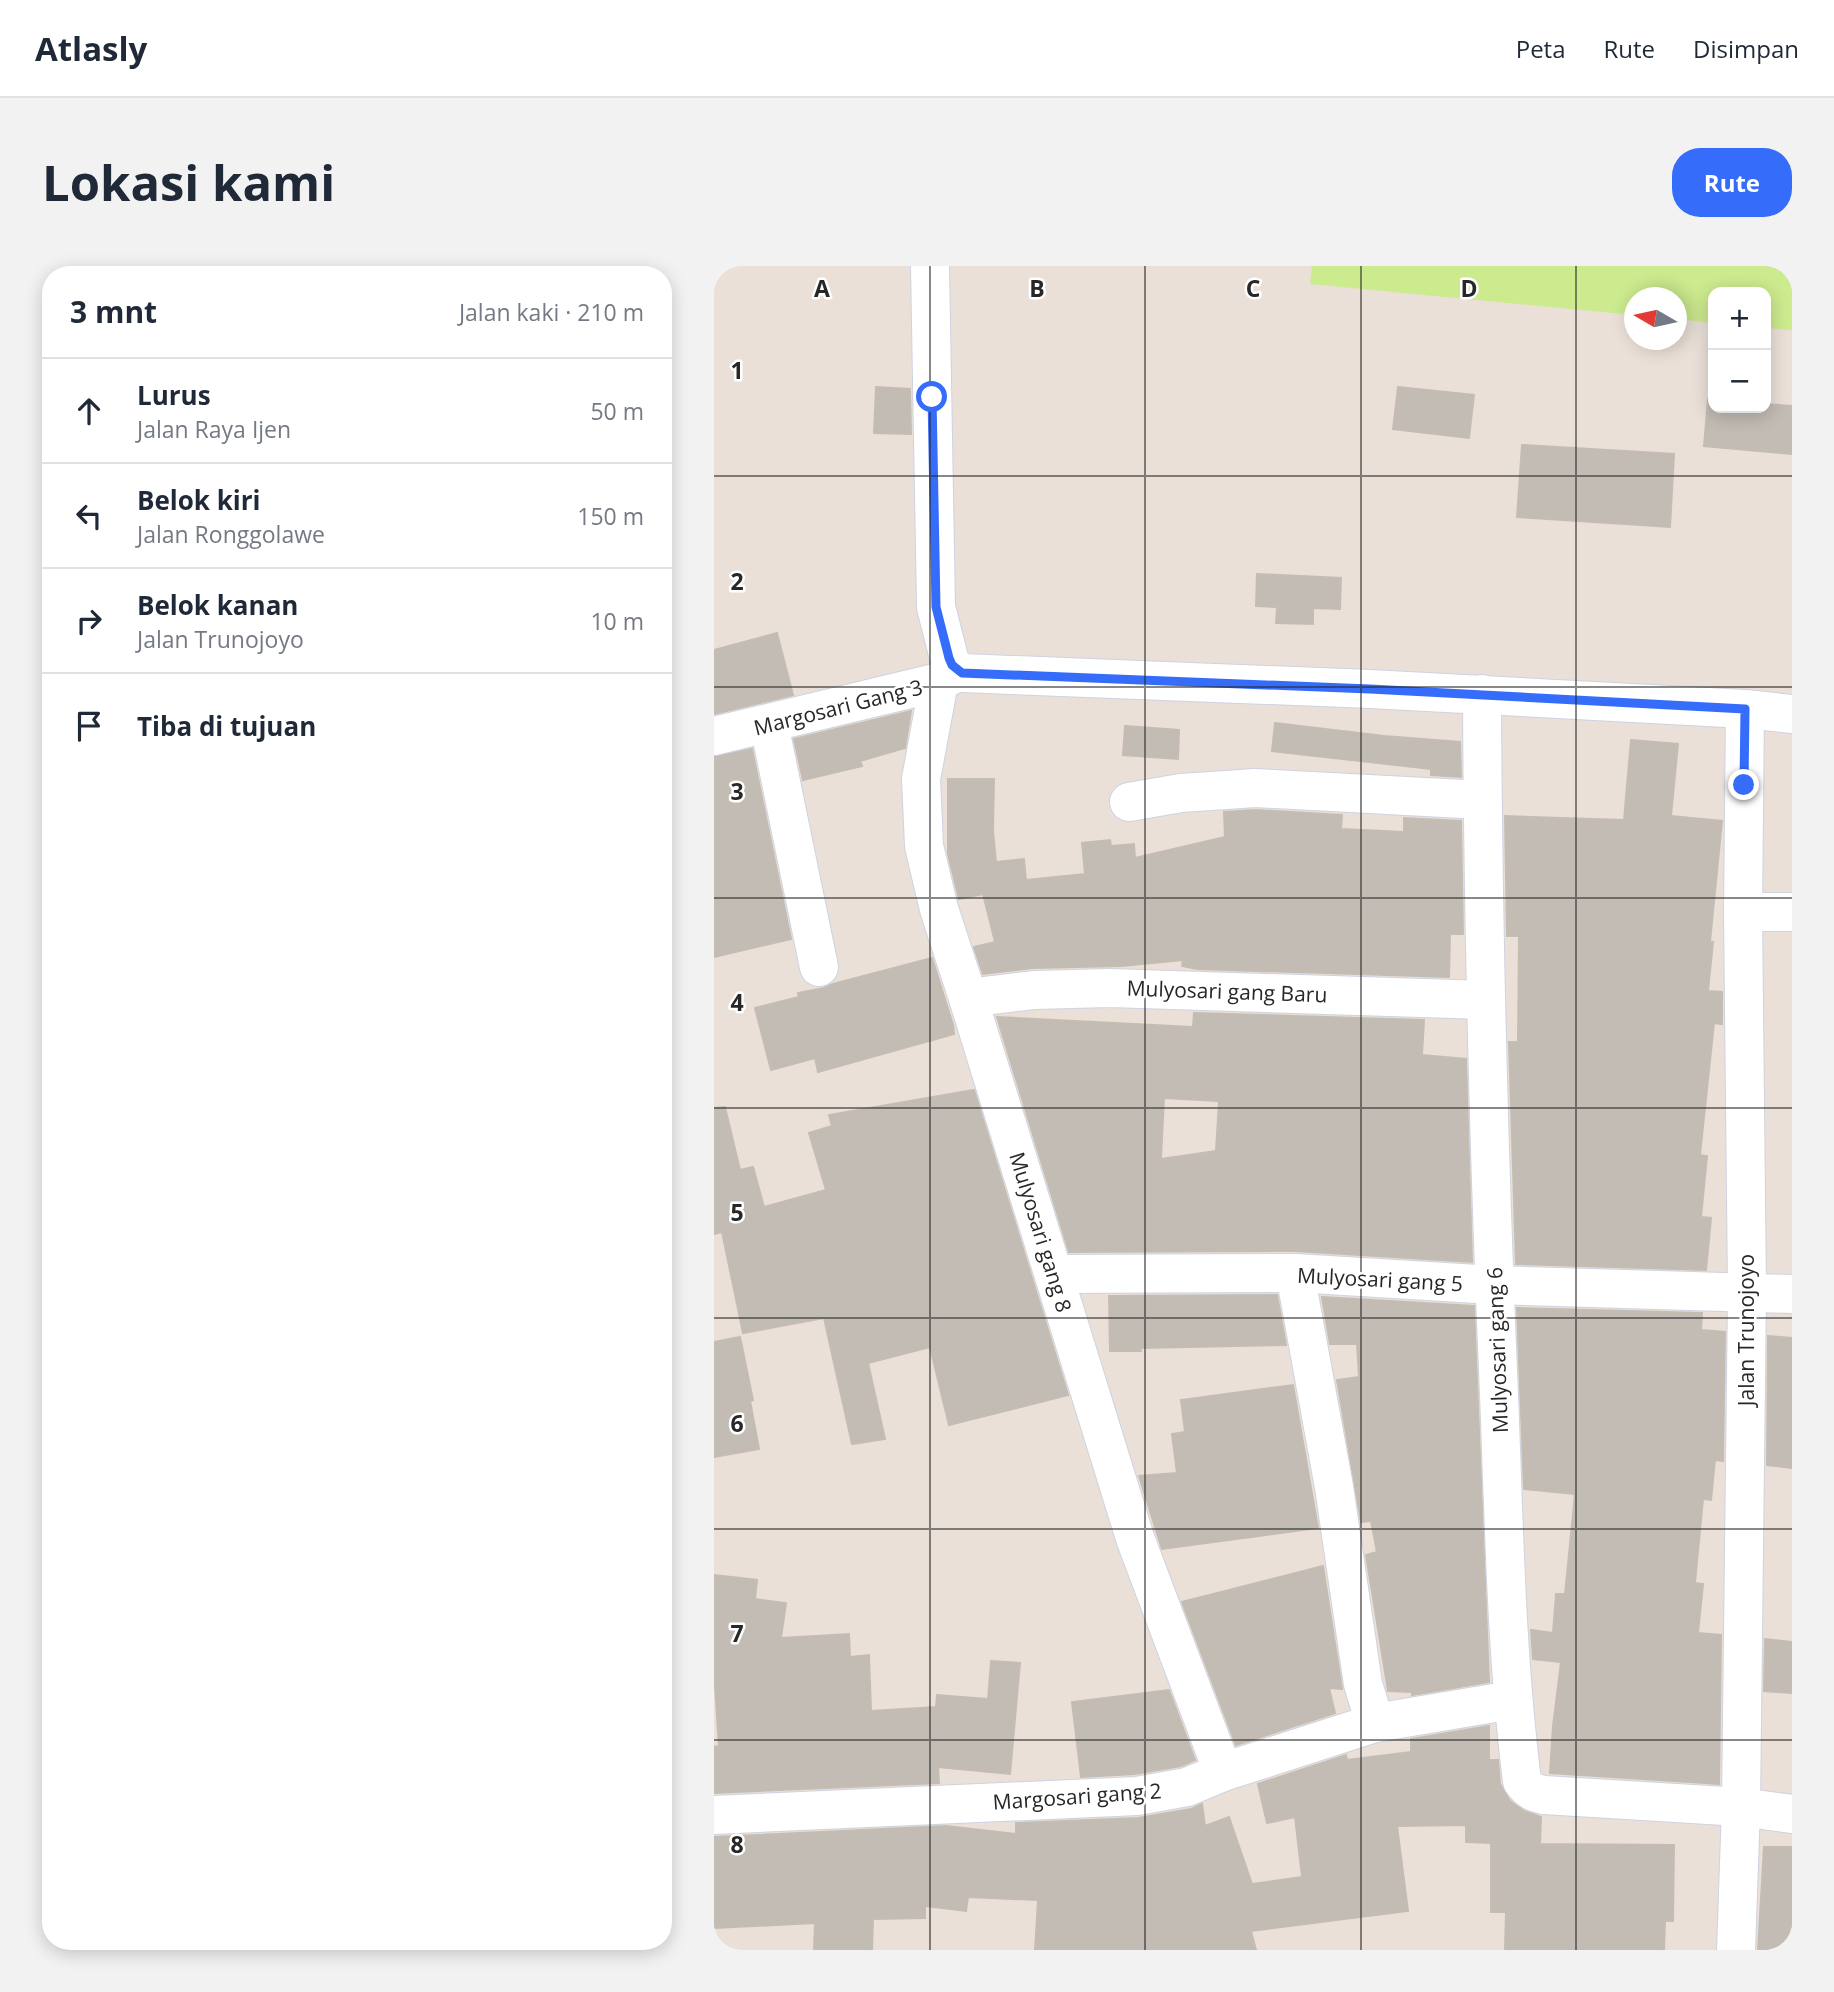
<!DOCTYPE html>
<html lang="id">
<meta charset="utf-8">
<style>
:root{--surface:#fff;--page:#f2f2f3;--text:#1f2937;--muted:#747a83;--line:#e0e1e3;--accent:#356dfa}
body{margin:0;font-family:"Open Sans",sans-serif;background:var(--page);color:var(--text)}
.controls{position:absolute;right:21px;top:21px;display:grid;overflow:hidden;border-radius:14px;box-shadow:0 4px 18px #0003}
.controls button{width:63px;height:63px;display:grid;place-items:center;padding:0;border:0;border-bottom:2px solid var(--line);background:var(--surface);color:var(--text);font:35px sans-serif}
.compass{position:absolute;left:910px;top:21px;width:63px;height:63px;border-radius:50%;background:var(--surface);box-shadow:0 4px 18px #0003;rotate:279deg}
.stop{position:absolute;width:21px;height:21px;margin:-16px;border:5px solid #356dfa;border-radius:50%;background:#fff}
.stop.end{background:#356dfa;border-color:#fff;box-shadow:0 2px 7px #0008}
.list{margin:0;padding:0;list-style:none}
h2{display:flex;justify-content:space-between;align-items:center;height:91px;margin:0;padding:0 28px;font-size:30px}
h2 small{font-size:23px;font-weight:400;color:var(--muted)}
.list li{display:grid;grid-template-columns:46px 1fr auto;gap:21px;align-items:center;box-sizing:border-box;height:105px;padding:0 28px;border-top:2px solid var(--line)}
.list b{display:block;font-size:26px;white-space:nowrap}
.list p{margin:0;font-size:23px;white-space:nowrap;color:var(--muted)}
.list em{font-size:23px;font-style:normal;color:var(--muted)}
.icon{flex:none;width:38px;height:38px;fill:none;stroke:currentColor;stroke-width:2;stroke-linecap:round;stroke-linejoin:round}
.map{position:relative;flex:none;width:1078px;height:1684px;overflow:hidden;border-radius:28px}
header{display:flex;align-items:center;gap:42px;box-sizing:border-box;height:98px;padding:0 35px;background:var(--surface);border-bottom:2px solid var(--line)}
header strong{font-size:33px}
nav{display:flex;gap:38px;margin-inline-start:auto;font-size:24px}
.intro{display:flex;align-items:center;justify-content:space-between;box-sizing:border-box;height:168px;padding:0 42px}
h1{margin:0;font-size:49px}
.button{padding:18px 32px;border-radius:28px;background:var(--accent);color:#fff;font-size:24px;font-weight:700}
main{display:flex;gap:42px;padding:0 42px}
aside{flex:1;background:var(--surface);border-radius:28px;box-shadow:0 4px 18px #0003}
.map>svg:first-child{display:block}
</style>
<header>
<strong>Atlasly</strong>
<nav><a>Peta</a><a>Rute</a><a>Disimpan</a></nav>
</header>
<div class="intro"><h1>Lokasi kami</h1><a class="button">Rute</a></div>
<main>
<aside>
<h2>3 mnt<small>Jalan kaki · 210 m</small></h2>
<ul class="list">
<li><svg class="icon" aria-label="ahead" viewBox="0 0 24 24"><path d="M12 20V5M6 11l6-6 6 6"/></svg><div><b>Lurus</b><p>Jalan Raya Ijen</p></div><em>50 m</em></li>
<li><svg class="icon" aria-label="left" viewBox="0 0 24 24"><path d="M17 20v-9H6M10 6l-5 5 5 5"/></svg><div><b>Belok kiri</b><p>Jalan Ronggolawe</p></div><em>150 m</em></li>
<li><svg class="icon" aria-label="right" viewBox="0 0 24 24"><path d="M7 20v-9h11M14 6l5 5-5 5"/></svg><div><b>Belok kanan</b><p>Jalan Trunojoyo</p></div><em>10 m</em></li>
<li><svg class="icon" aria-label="arrive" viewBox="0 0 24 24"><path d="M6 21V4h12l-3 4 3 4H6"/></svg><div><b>Tiba di tujuan</b></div></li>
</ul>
</aside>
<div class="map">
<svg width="1078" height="1684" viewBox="0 0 1078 1684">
<rect width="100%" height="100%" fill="#eae0d8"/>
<polygon fill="#ccea8e" points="598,0 1078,0 1078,64 1052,62 1052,26 999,26 999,57 963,53 962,32 920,32 920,49 596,18"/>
<g fill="#c2bcb4" stroke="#c5bcb2" stroke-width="2" fill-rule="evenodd">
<polygon points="162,121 196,123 197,168 160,167"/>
<polygon points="684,121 760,129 755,172 679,163"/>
<polygon points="994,133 999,133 999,142 1052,142 1052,138 1078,140 1078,188 990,180"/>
<polygon points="808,179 960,188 956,261 803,251"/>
<polygon points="543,308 627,312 626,343 599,342 599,358 562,357 563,341 542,340"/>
<polygon points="63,367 79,429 0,448 0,384"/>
<polygon points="197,445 191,482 146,495 148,500 89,514 80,473"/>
<polygon points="561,457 670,470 746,476 747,511 717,509 717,503 558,485"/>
<polygon points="411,460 465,464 464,493 409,489"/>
<polygon points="917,474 964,478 957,550 1008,555 996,676 999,676 994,725 1008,726 1008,758 1000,757 986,889 993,890 987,951 997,952 992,1004 802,998 795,776 804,776 805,670 793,670 791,550 910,554"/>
<polygon points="38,483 77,673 0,691 0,491"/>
<polygon points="234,513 280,513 279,565 282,596 310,593 312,614 371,608 368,577 396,574 397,580 420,578 421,592 511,571 510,546 541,544 628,549 627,563 690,566 690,552 747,555 749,668 736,668 735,711 483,703 468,700 469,694 408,700 319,702 269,708 260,681 281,676 269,628 245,633 234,588"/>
<polygon points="218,692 239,759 240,768 104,806 101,792 57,804 41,742 85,731 84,727 110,722 119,718"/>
<path d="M 480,747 L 710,754 L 708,789 L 752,793 L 758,996 L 581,985 L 355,986 L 283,751 L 479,761 ZM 450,832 L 505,835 L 502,885 L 447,893 Z"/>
<polygon points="260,824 354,1129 235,1159 216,1081 154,1097 171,1173 138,1178 110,1052 29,1067 8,966 0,968 0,842 11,841 26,904 39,901 50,941 112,924 95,867 118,860 115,849"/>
<polygon points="563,1029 572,1079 427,1082 427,1085 396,1085 395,1030"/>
<polygon points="608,1031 760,1040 775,1416 698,1429 698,1426 674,1425 652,1289 663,1286 657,1255 647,1256 623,1114 645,1111 643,1078 616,1078"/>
<polygon points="803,1042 988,1047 987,1064 1011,1066 1009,1195 1001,1194 997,1234 989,1233 981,1317 989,1318 984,1367 1007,1369 1005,1518 836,1507 839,1460 847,1396 819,1393 817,1364 839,1367 842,1328 851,1328 861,1228 810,1223"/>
<polygon points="1054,1070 1078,1072 1078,1202 1053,1199"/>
<polygon points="26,1071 39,1134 36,1135 45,1183 0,1191 0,1076"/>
<polygon points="579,1119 604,1262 448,1283 425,1210 463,1207 458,1168 471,1166 467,1134"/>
<polygon points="609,1300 628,1423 615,1422 621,1447 522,1479 468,1336"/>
<polygon points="0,1309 43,1314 41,1333 72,1337 67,1372 135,1368 136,1391 155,1389 157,1445 222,1441 223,1429 274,1433 277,1395 306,1397 296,1508 224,1501 225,1517 0,1527 0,1480 5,1481 0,1404"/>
<polygon points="1051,1373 1078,1376 1078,1427 1050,1425"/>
<polygon points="455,1424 481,1494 467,1500 421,1508 367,1511 358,1436"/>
<polygon points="775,1460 775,1494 784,1494 786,1518 796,1535 810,1545 827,1551 826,1578 960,1579 959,1655 951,1655 950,1684 791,1684 792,1646 777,1646 777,1577 752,1576 752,1559 683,1560 694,1645 537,1665 542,1684 321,1684 324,1634 254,1631 252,1645 211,1640 211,1652 159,1653 158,1684 100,1684 101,1657 0,1662 0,1571 232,1560 302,1568 302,1557 424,1552 477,1543 488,1538 491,1560 515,1551 538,1618 588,1611 581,1551 553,1557 544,1518 632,1489 633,1494 697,1486 697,1473"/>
<polygon points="1050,1581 1078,1581 1078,1684 1044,1684"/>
</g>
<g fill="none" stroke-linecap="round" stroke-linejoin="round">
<defs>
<g id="street">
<polyline points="225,416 207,513 210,580 225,643 254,732 421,1272 509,1506"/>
<path d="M 768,428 C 769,662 775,895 785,1128 C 790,1257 792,1387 808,1515 C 814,1524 820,1527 830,1529 L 1027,1541 L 1078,1548"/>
<polyline points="55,458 105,701"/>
<polyline points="0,470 225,416 244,406"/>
<polyline points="415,536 467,527 541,522 768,534"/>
<polyline points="1029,646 1078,646"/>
<polyline points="254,732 320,724 396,722 771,734"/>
<polyline points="581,1007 620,1221 649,1418 661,1457"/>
<polyline points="341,1008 581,1007 780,1019 1078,1028"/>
<polyline points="0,1549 423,1530 473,1521 509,1506 661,1457 798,1434"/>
<polyline points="1022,1684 1027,1541 1033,1026 1029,646 1031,443"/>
</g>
<polyline id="secondary" points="216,0 222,341 235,392 238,399 248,407 656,423 1031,443 1078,448"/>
</defs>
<use href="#street" stroke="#cdd3e1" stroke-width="40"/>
<use href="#secondary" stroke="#cdd3e1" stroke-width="40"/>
<use href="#street" stroke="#fff" stroke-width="38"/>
<use href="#secondary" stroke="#fff" stroke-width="38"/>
</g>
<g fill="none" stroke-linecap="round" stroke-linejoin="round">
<polyline stroke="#356dfa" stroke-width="9" points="218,131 222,341 235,392 238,399 248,407 656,423 1031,443 1030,519"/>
</g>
<path fill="none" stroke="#272727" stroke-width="2" stroke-opacity="0.55" d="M 216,0 L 216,1684M 431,0 L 431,1684M 647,0 L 647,1684M 862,0 L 862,1684M 0,210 L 1078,210M 0,421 L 1078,421M 0,632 L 1078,632M 0,842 L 1078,842M 0,1052 L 1078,1052M 0,1263 L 1078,1263M 0,1474 L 1078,1474"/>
<g text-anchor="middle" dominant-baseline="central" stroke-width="5" stroke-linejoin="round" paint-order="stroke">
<g font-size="21" fill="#272727" stroke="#fff">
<text transform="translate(124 441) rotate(-14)">Margosari Gang 3</text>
<text transform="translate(513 725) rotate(2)">Mulyosari gang Baru</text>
<text transform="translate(327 966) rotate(73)">Mulyosari gang 8</text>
<text transform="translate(666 1013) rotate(3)">Mulyosari gang 5</text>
<text transform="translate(1032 1064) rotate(-90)">Jalan Trunojoyo</text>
<text transform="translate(783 1084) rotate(-92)">Mulyosari gang 6</text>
<text transform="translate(363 1530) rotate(-4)">Margosari gang 2</text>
</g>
</g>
<g font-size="23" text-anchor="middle" font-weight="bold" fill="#272727" stroke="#fff" stroke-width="5" stroke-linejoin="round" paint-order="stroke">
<text x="108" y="31">A</text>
<text x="323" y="31">B</text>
<text x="539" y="31">C</text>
<text x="755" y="31">D</text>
<text x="23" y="113">1</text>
<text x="23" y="324">2</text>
<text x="23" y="534">3</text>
<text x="23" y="745">4</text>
<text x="23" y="955">5</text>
<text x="23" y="1166">6</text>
<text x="23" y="1376">7</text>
<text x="23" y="1587">8</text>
</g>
</svg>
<div class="controls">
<button>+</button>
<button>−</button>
</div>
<svg class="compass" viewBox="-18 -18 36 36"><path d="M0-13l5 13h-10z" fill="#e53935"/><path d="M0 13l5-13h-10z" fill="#747a83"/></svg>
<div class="stop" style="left:218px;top:131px"></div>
<div class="stop end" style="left:1030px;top:519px"></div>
</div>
</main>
